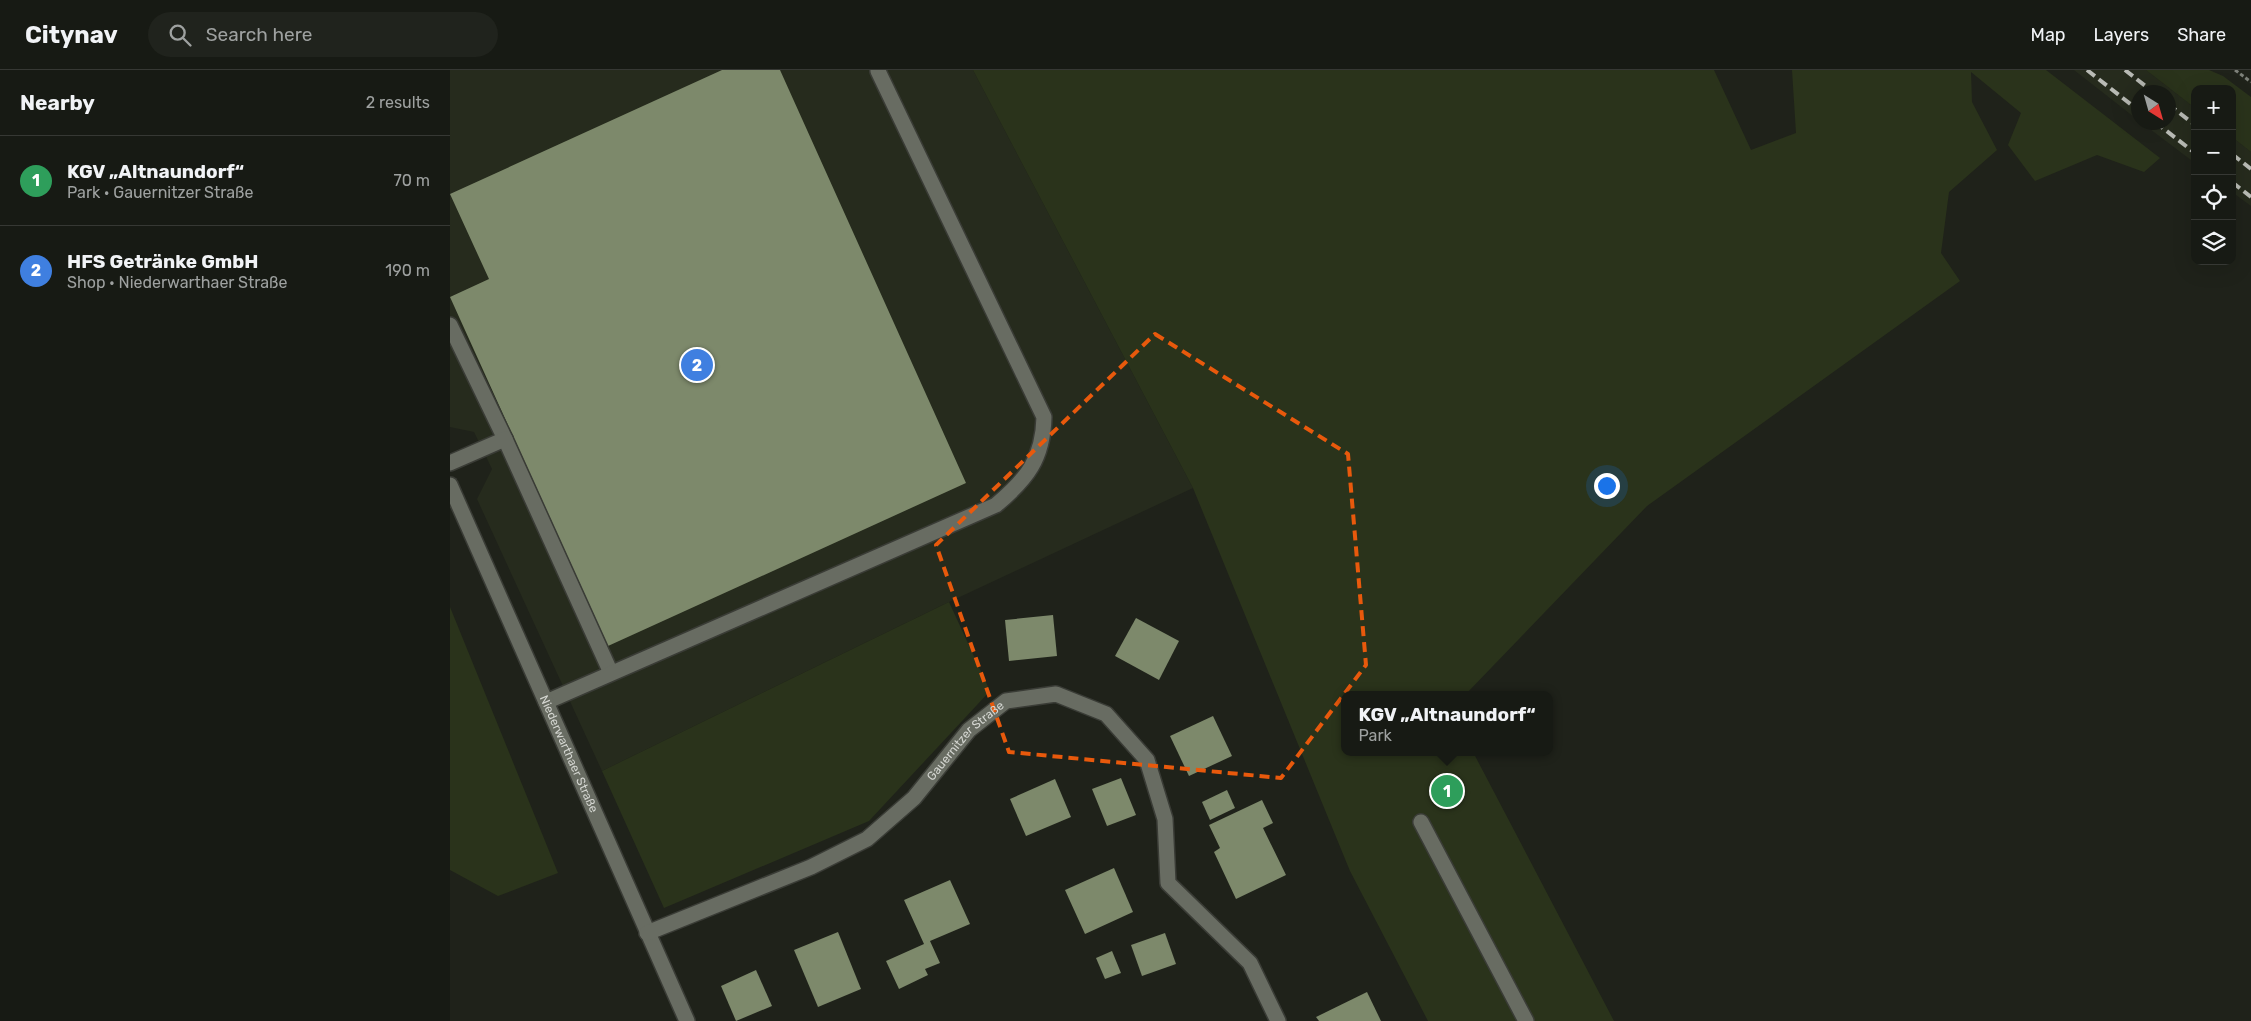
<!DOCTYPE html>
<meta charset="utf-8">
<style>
:root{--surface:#171a14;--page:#20231d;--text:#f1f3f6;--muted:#9ea1a0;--line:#363834;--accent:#1a73e8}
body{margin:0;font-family:Rubik,sans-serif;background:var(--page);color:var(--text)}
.controls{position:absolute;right:15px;top:15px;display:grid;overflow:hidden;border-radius:10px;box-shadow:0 5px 20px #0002}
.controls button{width:45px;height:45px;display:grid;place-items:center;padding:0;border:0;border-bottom:1px solid var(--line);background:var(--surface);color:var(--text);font:25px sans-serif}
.compass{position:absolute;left:1681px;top:15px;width:45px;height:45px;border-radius:50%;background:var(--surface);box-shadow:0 5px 20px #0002;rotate:143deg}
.you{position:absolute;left:1156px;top:415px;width:18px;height:18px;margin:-12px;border:4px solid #fff;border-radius:50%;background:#1a73e8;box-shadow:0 0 0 8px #1a73e833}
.badge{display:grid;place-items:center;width:32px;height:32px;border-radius:50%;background:var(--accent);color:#fff;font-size:16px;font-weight:700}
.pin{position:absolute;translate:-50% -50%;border:2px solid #fff;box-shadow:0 1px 5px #0006}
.popup{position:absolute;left:891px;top:621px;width:212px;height:65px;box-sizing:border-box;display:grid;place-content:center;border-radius:10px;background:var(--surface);filter:drop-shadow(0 1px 4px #0005);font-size:16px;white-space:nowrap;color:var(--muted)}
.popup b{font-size:19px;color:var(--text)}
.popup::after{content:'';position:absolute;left:50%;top:100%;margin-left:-10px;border:10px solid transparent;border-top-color:var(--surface)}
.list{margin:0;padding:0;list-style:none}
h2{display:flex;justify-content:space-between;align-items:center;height:65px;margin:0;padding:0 20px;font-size:21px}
h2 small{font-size:16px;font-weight:400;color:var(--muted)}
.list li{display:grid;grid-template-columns:32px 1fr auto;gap:15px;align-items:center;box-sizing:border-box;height:90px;padding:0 20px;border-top:1px solid var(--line)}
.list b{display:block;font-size:19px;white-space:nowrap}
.list p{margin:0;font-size:16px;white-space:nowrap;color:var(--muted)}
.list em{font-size:16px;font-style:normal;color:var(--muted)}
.icon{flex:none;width:28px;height:28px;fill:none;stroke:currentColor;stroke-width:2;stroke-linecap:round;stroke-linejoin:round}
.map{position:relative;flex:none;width:1801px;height:951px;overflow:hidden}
header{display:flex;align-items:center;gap:30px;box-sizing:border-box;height:70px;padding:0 25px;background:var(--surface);border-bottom:1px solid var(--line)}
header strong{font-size:24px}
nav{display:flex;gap:28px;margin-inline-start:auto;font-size:18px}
.search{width:350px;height:45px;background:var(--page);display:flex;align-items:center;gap:12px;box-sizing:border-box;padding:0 18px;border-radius:28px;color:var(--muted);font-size:19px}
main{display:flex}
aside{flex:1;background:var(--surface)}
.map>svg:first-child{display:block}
</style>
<header>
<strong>Citynav</strong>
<div class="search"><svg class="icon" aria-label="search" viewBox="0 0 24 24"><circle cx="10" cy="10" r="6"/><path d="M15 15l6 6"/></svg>Search here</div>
<nav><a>Map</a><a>Layers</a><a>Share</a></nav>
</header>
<main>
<aside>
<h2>Nearby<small>2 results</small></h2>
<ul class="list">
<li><span class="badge" style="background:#2e9e5b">1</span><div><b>KGV „Altnaundorf“</b><p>Park · Gauernitzer Straße</p></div><em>70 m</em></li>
<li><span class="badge" style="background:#3f7fe0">2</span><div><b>HFS Getränke GmbH</b><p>Shop · Niederwarthaer Straße</p></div><em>190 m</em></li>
</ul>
</aside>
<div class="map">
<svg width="1801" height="951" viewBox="0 0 1801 951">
<rect width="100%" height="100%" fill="#1f221a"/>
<g fill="#262b1d">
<polygon points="0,0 523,0 743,418 499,532 152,701 27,429 42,399 24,362 0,357"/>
<polygon points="1624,0 1696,0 1745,38 1745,93 1692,53 1718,52 1718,22 1688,22 1688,50"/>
<polygon points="1782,67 1801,82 1801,136 1782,122"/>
</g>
<g fill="#2a331b">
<polygon points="523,0 1264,0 1301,80 1346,63 1342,0 1596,0 1710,88 1694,102 1647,85 1585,111 1558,75 1571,43 1521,2 1522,32 1547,80 1499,122 1491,183 1510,211 1197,436 1015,625 894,625 894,682 1023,682 1164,951 978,951 900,801 743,418"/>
<polygon points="1696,0 1759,0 1773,6 1801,27 1801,82 1782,67 1782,19 1745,19 1745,38"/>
<polygon points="499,532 540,621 419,751 214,838 152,701"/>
<polygon points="0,537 108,803 48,826 0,800"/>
</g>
<g fill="#7d896b">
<polygon points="272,0 330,0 516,413 158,576 0,227 39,209 0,124"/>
<polygon points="603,545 607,586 559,591 555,550"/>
<polygon points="686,548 729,571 709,610 665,586"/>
<polygon points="763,646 782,686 739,706 720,666"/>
<polygon points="671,708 686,745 657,756 642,719"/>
<polygon points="605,709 621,747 576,766 560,729"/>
<polygon points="777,720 785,738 760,750 752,732"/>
<polygon points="812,730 823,753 813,758 836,805 786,829 764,782 770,778 759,755"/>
<polygon points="664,798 683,842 635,864 615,820"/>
<polygon points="500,810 520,854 480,871 490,893 475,899 478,905 449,919 436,891 474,874 454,830"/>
<polygon points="388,862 411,919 368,937 344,880"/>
<polygon points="715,863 726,894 692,906 681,875"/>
<polygon points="662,881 671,903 655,909 646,888"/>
<polygon points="306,900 322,936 286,951 271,916"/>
<polygon points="917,922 931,951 869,951 866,947"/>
</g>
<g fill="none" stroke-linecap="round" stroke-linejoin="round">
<defs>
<g id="lane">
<polyline points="0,255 55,369"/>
<polyline points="0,393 55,369 161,603"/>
<path d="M 96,632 L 546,435 C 577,409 593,389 594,347 L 428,1"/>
<polyline points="971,752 1076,951"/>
</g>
<g id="street">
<path id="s1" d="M 0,415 L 237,951"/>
<path id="s2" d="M 197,863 L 361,797 L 417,769 L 464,728 L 519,660 L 556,631 L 606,624 L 656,644 L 697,690 L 715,749 L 718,813 L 800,893 L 828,951"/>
</g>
</defs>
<use href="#lane" stroke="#3a3c36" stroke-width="18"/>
<use href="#street" stroke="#3a3c36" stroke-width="18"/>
<polyline stroke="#7d8079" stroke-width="3" stroke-dasharray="4 2.5" stroke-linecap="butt" points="1785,0 1801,12"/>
<use href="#lane" stroke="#686c62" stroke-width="15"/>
<use href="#street" stroke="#686c62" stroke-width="15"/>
<g stroke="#b9bbb5" stroke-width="4" stroke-dasharray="10 5" stroke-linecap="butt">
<polyline points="1637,0 1688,40"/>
<polyline points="1675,0 1703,22"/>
<polyline points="1718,34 1745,55"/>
<polyline points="1705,52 1745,83"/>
<polyline points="1782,84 1801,99"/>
<polyline points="1782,112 1801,127"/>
</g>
</g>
<path fill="none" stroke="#e8590c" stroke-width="4" stroke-dasharray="10 6" stroke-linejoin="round" d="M 705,264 L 898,384 L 916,595 L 831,708 L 559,682 L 486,475 Z"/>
<g text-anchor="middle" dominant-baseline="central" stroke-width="5" stroke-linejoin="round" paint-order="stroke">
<g font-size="12" fill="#d4d6d1" stroke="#151911">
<text stroke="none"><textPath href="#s2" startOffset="379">Gauernitzer Straße</textPath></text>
<text stroke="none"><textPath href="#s1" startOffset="294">Niederwarthaer Straße</textPath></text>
</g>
</g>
</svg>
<div class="controls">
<button>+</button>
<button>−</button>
<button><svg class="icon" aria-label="locate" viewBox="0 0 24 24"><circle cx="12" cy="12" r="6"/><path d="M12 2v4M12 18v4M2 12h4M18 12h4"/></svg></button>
<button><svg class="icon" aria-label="layers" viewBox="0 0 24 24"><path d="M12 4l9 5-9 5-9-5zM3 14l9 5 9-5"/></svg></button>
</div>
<svg class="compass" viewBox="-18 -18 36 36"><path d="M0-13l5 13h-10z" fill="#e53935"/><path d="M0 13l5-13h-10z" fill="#9ea1a0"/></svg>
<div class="you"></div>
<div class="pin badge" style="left:997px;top:721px;background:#2e9e5b">1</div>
<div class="popup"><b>KGV „Altnaundorf“</b>Park</div>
<div class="pin badge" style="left:247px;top:295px;background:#3f7fe0">2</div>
</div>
</main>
